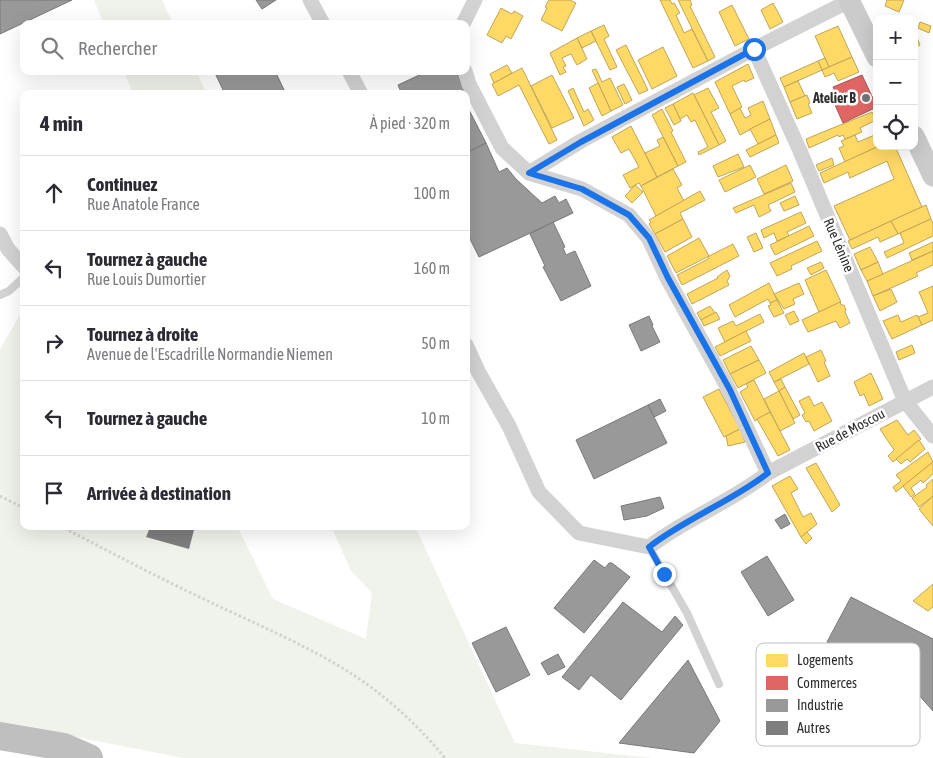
<!DOCTYPE html>
<html lang="fr">
<meta charset="utf-8">
<style>
:root{--surface:#fff;--page:#f7f7f7;--text:#2b2b33;--muted:#7c7c81;--line:#e1e1e2}
body{margin:0;font-family:"Asap Condensed",sans-serif;background:var(--page);color:var(--text)}
.controls{position:absolute;right:15px;top:15px;display:grid;overflow:hidden;border-radius:10px;box-shadow:0 5px 20px #0002}
.controls button{width:45px;height:45px;display:grid;place-items:center;padding:0;border:0;border-bottom:1px solid var(--line);background:var(--surface);color:var(--text);font:25px sans-serif}
.stop{position:absolute;width:15px;height:15px;margin:-11px;border:4px solid #1a73e8;border-radius:50%;background:#fff}
.stop.end{background:#1a73e8;border-color:#fff;box-shadow:0 1px 5px #0008}
.list{margin:0;padding:0;list-style:none}
h2{display:flex;justify-content:space-between;align-items:center;height:65px;margin:0;padding:0 20px;font-size:21px}
h2 small{font-size:16px;font-weight:400;color:var(--muted)}
.list li{display:grid;grid-template-columns:32px 1fr auto;gap:15px;align-items:center;box-sizing:border-box;height:75px;padding:0 20px;border-top:1px solid var(--line)}
.list b{display:block;font-size:19px;white-space:nowrap}
.list p{margin:0;font-size:16px;white-space:nowrap;color:var(--muted)}
.list em{font-size:16px;font-style:normal;color:var(--muted)}
.icon{flex:none;width:28px;height:28px;fill:none;stroke:currentColor;stroke-width:2;stroke-linecap:round;stroke-linejoin:round}
.map{position:relative;flex:none;width:933px;height:758px;overflow:hidden}
.search{position:absolute;background:var(--surface);box-shadow:0 5px 20px #0002;left:20px;top:20px;width:450px;height:55px;display:flex;align-items:center;gap:12px;box-sizing:border-box;padding:0 18px;border-radius:10px;color:var(--muted);font-size:19px}
.panel{position:absolute;background:var(--surface);box-shadow:0 5px 20px #0002;left:20px;top:90px;width:450px;height:440px;border-radius:10px}
.map>svg:first-child{display:block}
</style>
<div class="map">
<svg width="933" height="758" viewBox="0 0 933 758">
<rect width="100%" height="100%" fill="#fff"/>
<g fill="#f0f3ec">
<polygon points="94,0 162,0 173,24 104,24"/>
<polygon points="124,71 196,71 207,94 133,94"/>
<polygon points="22,311 24,311 24,526 237,526 273,599 366,639 372,593 351,571 331,526 415,526 515,743 652,758 183,758 0,722 0,349"/>
</g>
<g fill="#ffd966" stroke="#c0a555">
<polygon points="549,0 570,0 576,3 562,31 541,20 547,8 545,7"/>
<polygon points="660,0 670,0 672,4 674,3 680,13 676,15 684,33 692,29 708,61 693,68"/>
<polygon points="678,0 690,0 692,5 690,6 715,57 708,61"/>
<polygon points="887,0 904,0 899,12 885,6"/>
<polygon points="773,3 783,22 770,29 761,10"/>
<polygon points="732,5 749,39 735,46 719,12"/>
<polygon points="501,8 512,14 514,11 523,16 511,39 506,36 502,43 487,35"/>
<polygon points="920,22 931,26 929,33 918,28"/>
<polygon points="604,25 609,36 604,39 617,67 610,70 591,31"/>
<polygon points="838,26 852,57 829,67 815,36"/>
<polygon points="914,30 920,45 914,48"/>
<polygon points="591,31 596,41 582,48 577,38"/>
<polygon points="577,38 587,59 577,65 571,54 562,58 566,66 563,67 566,72 560,75 550,53"/>
<polygon points="626,45 648,90 639,94 616,50"/>
<polygon points="663,47 677,76 652,89 638,60"/>
<polygon points="852,57 859,72 838,81 834,73 825,77 822,70"/>
<polygon points="825,58 829,67 822,70 818,61"/>
<polygon points="818,61 822,70 784,87 780,78"/>
<polygon points="748,64 754,78 745,82 744,80 732,86 742,107 730,114 715,82"/>
<polygon points="507,65 512,73 494,83 490,74"/>
<polygon points="522,68 557,140 549,144 519,85 498,96 492,84"/>
<polygon points="596,69 602,82 610,78 623,105 611,111 592,70"/>
<polygon points="552,75 574,118 552,128 531,86"/>
<polygon points="798,81 805,96 790,102 784,87"/>
<polygon points="598,83 611,111 602,116 589,88"/>
<polygon points="624,84 632,100 625,104 617,87"/>
<polygon points="573,88 584,112 588,109 594,120 584,126 568,91"/>
<polygon points="708,88 719,108 711,112 726,141 719,145 694,95"/>
<polygon points="693,93 719,145 699,155 698,152 708,147 695,120 691,122 687,115 680,119 673,104"/>
<polygon points="807,95 810,103 808,104 812,113 797,119 790,102"/>
<polygon points="763,101 770,119 740,135 730,114 740,108 745,118 751,115 748,108"/>
<polygon points="673,104 681,121 674,125 665,108"/>
<polygon points="662,109 673,131 671,132 686,162 678,166 652,115"/>
<polygon points="872,112 876,120 860,128 862,132 845,139 843,135 839,137 838,135 809,148 806,139"/>
<polygon points="770,119 776,135 758,144 750,129"/>
<polygon points="631,126 657,177 641,186 639,183 630,188 623,175 639,167 629,149 621,153 612,137"/>
<polygon points="877,134 877,146 879,146 845,162 839,148 844,146 841,141 855,135 858,142"/>
<polygon points="776,135 779,143 750,157 746,150"/>
<polygon points="663,137 678,166 657,177 645,153 660,146 657,140"/>
<polygon points="879,146 895,146 922,207 850,240 834,206 894,179 887,161 850,178 848,172 824,183 820,173"/>
<polygon points="738,154 744,167 718,177 713,166"/>
<polygon points="832,158 834,165 819,171 816,165"/>
<polygon points="750,165 756,177 725,192 719,180"/>
<polygon points="786,165 793,181 764,194 757,179"/>
<polygon points="673,169 682,185 677,188 684,201 656,216 641,186"/>
<polygon points="791,183 795,192 768,205 771,211 759,217 754,205 736,213 733,208"/>
<polygon points="635,185 643,192 632,203 625,196"/>
<polygon points="700,191 705,200 680,213 683,219 655,234 649,224 651,222 649,220"/>
<polygon points="795,196 799,205 784,211 780,203"/>
<polygon points="926,205 931,219 898,234 891,221"/>
<polygon points="801,212 806,223 787,232 789,236 777,241 774,233 764,238 761,230"/>
<polygon points="683,219 692,237 665,252 655,234"/>
<polygon points="931,219 933,223 933,236 887,258 884,252 904,243 900,233"/>
<polygon points="891,221 898,234 880,242 878,237 852,249 848,241"/>
<polygon points="809,226 814,236 775,255 770,245"/>
<polygon points="756,233 763,248 754,252 747,237"/>
<polygon points="699,238 709,256 676,273 667,256"/>
<polygon points="817,241 822,251 791,266 792,269 777,276 770,263"/>
<polygon points="933,242 933,251 912,260 909,253"/>
<polygon points="733,244 739,256 682,285 677,275 708,259 709,256"/>
<polygon points="870,247 878,262 861,270 854,254"/>
<polygon points="933,251 933,265 916,273 918,276 873,296 867,281"/>
<polygon points="821,262 824,268 811,275 807,268"/>
<polygon points="878,262 883,274 867,281 861,270"/>
<polygon points="727,270 730,276 727,281 729,285 692,304 687,294 718,278 717,277"/>
<polygon points="826,270 841,302 819,312 805,280"/>
<polygon points="769,283 777,300 770,303 768,299 735,317 729,305"/>
<polygon points="799,283 804,294 793,299 795,304 784,309 774,294"/>
<polygon points="933,286 933,320 922,325 918,317 928,313 919,292"/>
<polygon points="891,289 897,302 880,311 873,296"/>
<polygon points="777,300 784,313 774,317 768,306 771,305 770,303"/>
<polygon points="840,302 841,305 844,305 846,310 845,312 850,323 840,328 836,321 808,332 802,320"/>
<polygon points="710,306 715,313 701,320 697,313"/>
<polygon points="794,311 799,321 790,325 785,315"/>
<polygon points="716,312 720,319 704,326 701,320"/>
<polygon points="760,314 764,322 725,342 718,328 733,321 736,326"/>
<polygon points="898,315 901,322 917,315 922,325 892,339 883,321"/>
<polygon points="746,331 751,341 720,356 715,347"/>
<polygon points="912,345 915,353 899,360 896,352"/>
<polygon points="751,346 759,360 730,374 723,360"/>
<polygon points="821,350 826,361 824,362 830,376 818,382 806,357"/>
<polygon points="804,353 809,364 774,382 769,372"/>
<polygon points="759,360 766,373 738,388 730,374"/>
<polygon points="871,373 883,399 869,406 864,394 860,396 854,382"/>
<polygon points="781,379 785,387 779,391 774,382"/>
<polygon points="754,380 770,412 755,421 740,392 748,387 746,384"/>
<polygon points="785,387 800,415 793,419 779,391"/>
<polygon points="719,389 740,429 724,437 703,397"/>
<polygon points="779,391 795,423 780,431 764,399"/>
<polygon points="809,396 814,406 822,402 832,421 814,431 809,421 806,422 802,415 805,413 799,401"/>
<polygon points="770,412 790,450 778,456 757,419"/>
<polygon points="897,420 908,435 914,430 921,439 893,462 888,456 894,450 880,429"/>
<polygon points="740,429 745,442 728,446 726,436"/>
<polygon points="919,440 925,449 910,462 907,459 901,464 896,459"/>
<polygon points="928,452 933,462 896,492 893,487 901,481 896,475"/>
<polygon points="933,462 933,474 923,483 921,480 911,488 915,494 911,497 903,486"/>
<polygon points="816,463 840,505 832,512 806,468"/>
<polygon points="790,476 798,489 791,493 803,517 811,513 817,524 801,537 772,486"/>
<polygon points="933,479 933,496 919,507 912,498 927,487 926,485"/>
<polygon points="933,496 933,526 919,509"/>
<polygon points="807,532 812,538 806,544 801,537"/>
<polygon points="933,584 933,607 928,611 913,601"/>
</g>
<polygon fill="#e06666" stroke="#a55" points="862,75 877,107 843,123 835,105 844,101 841,93 837,95 833,87"/>
<g fill="#999" stroke="#797979">
<polygon points="0,0 72,0 0,34"/>
<polygon points="256,0 276,0 262,9"/>
<polygon points="214,71 275,71 286,94 225,94"/>
<polygon points="428,71 456,71 466,94 402,94 398,85"/>
<polygon points="466,104 486,143 466,153"/>
<polygon points="486,143 499,172 507,168 516,179 542,203 555,196 559,203 566,199 573,213 479,257 466,231 466,153"/>
<polygon points="553,222 565,247 563,248 566,255 575,251 591,286 561,301 543,267 545,266 530,234"/>
<polygon points="649,316 653,325 652,326 660,342 641,351 629,325"/>
<polygon points="660,399 666,411 654,417 648,405"/>
<polygon points="648,405 667,443 594,479 576,440"/>
<polygon points="660,497 664,508 647,516 624,520 621,506"/>
<polygon points="785,514 790,524 781,529 775,520"/>
<polygon points="767,556 794,600 768,616 741,572"/>
<polygon points="594,560 605,568 609,563 612,563 630,577 584,633 554,608"/>
<polygon points="851,597 933,639 933,711 910,685 827,642"/>
<polygon points="623,602 662,632 675,616 683,625 621,700 591,675 579,690 562,677"/>
<polygon points="506,627 530,675 496,692 472,643"/>
<polygon points="558,654 565,667 548,675 541,663"/>
<polygon points="688,660 720,721 694,753 619,743"/>
</g>
<polygon fill="#7e7e7e" points="195,526 189,549 146,537 149,530 138,527"/>
<g fill="none" stroke-linecap="round" stroke-linejoin="round">
<g stroke="#d2d2d2" stroke-width="3" stroke-dasharray="2.5 2.5" stroke-linecap="butt">
<polyline points="0,496 24,508"/>
<path d="M 60,526 C 110,552 159,578 210,602 C 256,624 310,647 352,674 C 387,697 419,726 445,758"/>
</g>
<g stroke="#d2d2d2" stroke-width="8">
<polyline points="0,295 9,291 24,277"/>
<polyline points="649,547 687,613 719,684"/>
</g>
<g stroke="#d2d2d2" stroke-width="15">
<polyline points="310,0 323,24"/>
<polyline points="463,24 475,0"/>
<polyline points="754,49 800,151 905,401 933,436"/>
<polyline points="349,71 361,94"/>
<polyline points="465,71 469,84 502,148 529,173 582,189 629,215 649,239 667,278 729,390 768,473"/>
<polyline points="529,173 581,141 754,49 851,0"/>
<polyline points="0,234 8,249 24,267"/>
<path d="M 466,345 L 479,373 L 509,426 L 539,492 L 579,533 L 649,547 C 686,518 730,503 768,473 L 933,387"/>
</g>
<g stroke="#cbcbcb" stroke-width="21">
<polyline points="849,0 877,57"/>
<polyline points="914,136 933,176"/>
</g>
<polyline stroke="#bfbfbf" stroke-width="28" points="0,736 64,747 89,758"/>
</g>
<g fill="none" stroke-linecap="round" stroke-linejoin="round">
<path stroke="#1a73e8" stroke-width="6" d="M 664,574 L 649,547 C 686,518 731,502 768,473 L 730,390 L 668,278 L 649,238 L 629,215 L 582,189 L 529,173 L 581,142 L 754,49"/>
</g>
<circle fill="#767676" stroke="#fff" stroke-width="2" cx="866" cy="98" r="5"/>
<g text-anchor="middle" dominant-baseline="central" stroke-width="5" stroke-linejoin="round" paint-order="stroke">
<g font-size="14" font-weight="bold" fill="#2d2d2d" stroke="#fff" text-anchor="end">
<text x="856" y="98">Atelier B</text>
</g>
<g font-size="14" fill="#2d2d2d" stroke="#fff">
<text transform="translate(839 245) rotate(67)">Rue Lénine</text>
<text transform="translate(850 430) rotate(-28)">Rue de Moscou</text>
</g>
</g>
<rect x="756" y="643" width="164" height="103" rx="8" fill="#fff" stroke="#c0c0c0" stroke-width="1"/>
<rect x="766" y="654" width="22" height="13" fill="#ffd966"/>
<rect x="766" y="676" width="22" height="14" fill="#e06666"/>
<rect x="766" y="699" width="22" height="13" fill="#999"/>
<rect x="766" y="721" width="22" height="14" fill="#7e7e7e"/>
<g font-size="14" fill="#2d2d2d">
<text x="797" y="665">Logements</text>
<text x="797" y="688">Commerces</text>
<text x="797" y="710">Industrie</text>
<text x="797" y="733">Autres</text>
</g>
</svg>
<div class="controls">
<button>+</button>
<button>−</button>
<button><svg class="icon" aria-label="locate" viewBox="0 0 24 24"><circle cx="12" cy="12" r="6"/><path d="M12 2v4M12 18v4M2 12h4M18 12h4"/></svg></button>
</div>
<div class="stop" style="left:754px;top:49px"></div>
<div class="stop end" style="left:664px;top:574px"></div>
<div class="search"><svg class="icon" aria-label="search" viewBox="0 0 24 24"><circle cx="10" cy="10" r="6"/><path d="M15 15l6 6"/></svg>Rechercher</div>
<section class="panel">
<h2>4 min<small>À pied · 320 m</small></h2>
<ul class="list">
<li><svg class="icon" aria-label="ahead" viewBox="0 0 24 24"><path d="M12 20V5M6 11l6-6 6 6"/></svg><div><b>Continuez</b><p>Rue Anatole France</p></div><em>100 m</em></li>
<li><svg class="icon" aria-label="left" viewBox="0 0 24 24"><path d="M17 20v-9H6M10 6l-5 5 5 5"/></svg><div><b>Tournez à gauche</b><p>Rue Louis Dumortier</p></div><em>160 m</em></li>
<li><svg class="icon" aria-label="right" viewBox="0 0 24 24"><path d="M7 20v-9h11M14 6l5 5-5 5"/></svg><div><b>Tournez à droite</b><p>Avenue de l'Escadrille Normandie Niemen</p></div><em>50 m</em></li>
<li><svg class="icon" aria-label="left" viewBox="0 0 24 24"><path d="M17 20v-9H6M10 6l-5 5 5 5"/></svg><div><b>Tournez à gauche</b></div><em>10 m</em></li>
<li><svg class="icon" aria-label="arrive" viewBox="0 0 24 24"><path d="M6 21V4h12l-3 4 3 4H6"/></svg><div><b>Arrivée à destination</b></div></li>
</ul>
</section>
</div>
